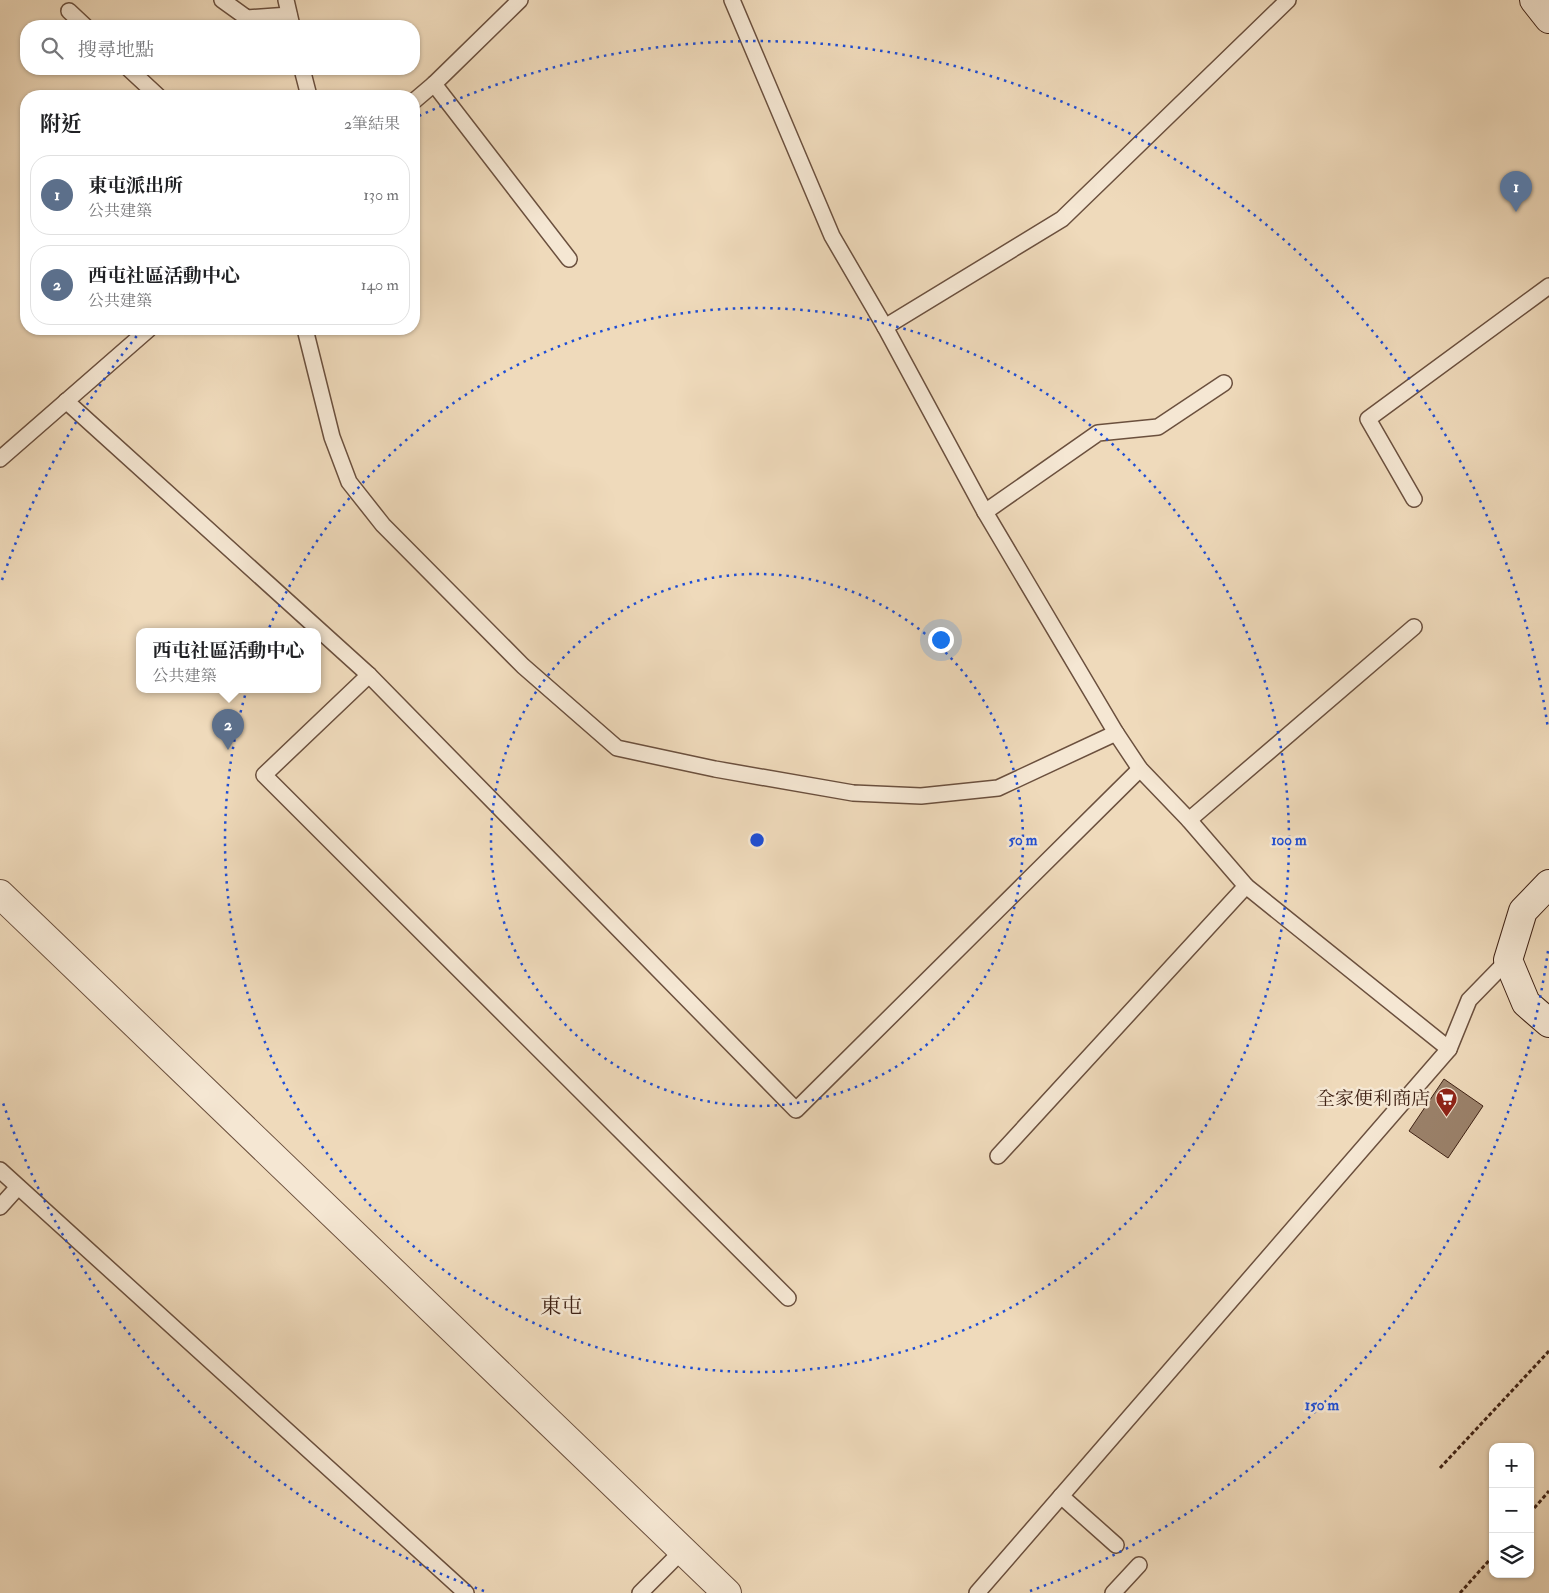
<!DOCTYPE html>
<html lang="zh-TW">
<meta charset="utf-8">
<style>
:root{--surface:#fff;--page:#f6f6f6;--text:#202124;--muted:#757577;--line:#e0e0e0;--accent:#8f2418}
body{margin:0;font-family:"IM FELL Double Pica","Noto Serif TC",serif;background:var(--page);color:var(--text)}
.controls{position:absolute;right:15px;bottom:15px;display:grid;overflow:hidden;border-radius:10px;box-shadow:0 1px 4px #0004}
.controls button{width:45px;height:45px;display:grid;place-items:center;padding:0;border:0;border-bottom:1px solid var(--line);background:var(--surface);color:var(--text);font:25px sans-serif}
.you{position:absolute;left:940px;top:639px;width:18px;height:18px;margin:-12px;border:4px solid #fff;border-radius:50%;background:#1a73e8;box-shadow:0 0 0 8px #1a73e833}
.badge{display:grid;place-items:center;width:32px;height:32px;border-radius:50%;background:var(--accent);color:#fff;font-size:16px;font-weight:700}
.pin{position:absolute;translate:-50% -41px;filter:drop-shadow(0 1px 2px #0008)}
.pin::after{content:'';position:absolute;top:26px;width:18px;height:15px;background:inherit;clip-path:polygon(0 0,100% 0,50% 100%)}
.popup{position:absolute;left:136px;top:628px;width:185px;height:65px;box-sizing:border-box;display:grid;place-content:center;border-radius:10px;background:var(--surface);filter:drop-shadow(0 1px 4px #0005);font-size:16px;white-space:nowrap;color:var(--muted)}
.popup b{font-size:19px;color:var(--text)}
.popup::after{content:'';position:absolute;left:50%;top:100%;margin-left:-10px;border:10px solid transparent;border-top-color:var(--surface)}
.list{margin:0;padding:0;list-style:none}
h2{display:flex;justify-content:space-between;align-items:center;height:65px;margin:0;padding:0 20px;font-size:21px}
h2 small{font-size:16px;font-weight:400;color:var(--muted)}
.list li{display:grid;grid-template-columns:32px 1fr auto;gap:15px;align-items:center;box-sizing:border-box;height:80px;margin:0 10px 10px;padding:0 10px;border:1px solid var(--line);border-radius:20px}
.list b{display:block;font-size:19px;white-space:nowrap}
.list p{margin:0;font-size:16px;white-space:nowrap;color:var(--muted)}
.list em{font-size:16px;font-style:normal;color:var(--muted)}
.icon{flex:none;width:28px;height:28px;fill:none;stroke:currentColor;stroke-width:2;stroke-linecap:round;stroke-linejoin:round}
.map{position:relative;flex:none;width:1549px;height:1593px;overflow:hidden}
.search{position:absolute;background:var(--surface);box-shadow:0 1px 4px #0004;left:20px;top:20px;width:400px;height:55px;display:flex;align-items:center;gap:12px;box-sizing:border-box;padding:0 18px;border-radius:20px;color:var(--muted);font-size:19px}
.panel{position:absolute;background:var(--surface);box-shadow:0 1px 4px #0004;left:20px;top:90px;width:400px;height:245px;border-radius:20px}
.map>svg:first-child{display:block}
</style>
<div class="map">
<svg width="1549" height="1593" viewBox="0 0 1549 1593">
<rect width="100%" height="100%" fill="#efdabb"/>
<filter id="stains"><feTurbulence type="fractalNoise" baseFrequency=".004" numOctaves="4"/><feColorMatrix values="0 0 0 0 .2 0 0 0 0 .09 0 0 0 0 .02 0 0 0 .5 -.17"/></filter>
<radialGradient id="worn" r=".72"><stop offset=".6" stop-color="#630" stop-opacity="0"/><stop offset="1" stop-color="#630" stop-opacity=".3"/></radialGradient>
<polygon fill="#9b826b" stroke="#3f2215" points="1444,1079 1483,1106 1448,1158 1409,1131"/>
<g fill="none" stroke-linecap="round" stroke-linejoin="round">
<defs>
<g id="lane">
<polyline points="222,0 247,18 289,15"/>
<polyline points="286,0 292,26"/>
<polyline points="732,0 832,236 885,327 985,512 1116,733 1140,769 1189,820 1246,886 1449,1049 1469,1000 1508,960"/>
<polyline points="69,11 85,26"/>
<polyline points="129,69 158,96"/>
<polyline points="302,69 309,96"/>
<polyline points="434,84 569,259"/>
<polyline points="414,101 434,84 520,0"/>
<polyline points="885,327 1062,219 1288,0"/>
<polyline points="305,329 332,437 349,482 383,525 523,666 617,748 715,769 853,793 921,796 998,788 1116,733"/>
<polyline points="66,401 369,675 796,1110 1140,769"/>
<polyline points="0,459 149,329"/>
<polyline points="1414,499 1368,419 1549,286"/>
<polyline points="985,512 1098,433 1158,427 1224,383"/>
<polyline points="369,675 264,775 788,1298"/>
<polyline points="1189,820 1414,627"/>
<polyline points="998,1156 1246,886"/>
<polyline points="0,1170 466,1593"/>
<polyline points="0,1207 18,1187"/>
<polyline points="1061,1496 1116,1545"/>
<polyline points="640,1593 683,1550"/>
<polyline points="977,1593 1449,1049"/>
<polyline points="1113,1593 1139,1565"/>
</g>
<polyline id="street" points="0,894 727,1593"/>
<g id="secondary">
<polyline points="1534,0 1549,19"/>
<polyline points="1549,884 1523,911 1508,960 1526,1003 1549,1023"/>
</g>
</defs>
<use href="#lane" stroke="#6b503e" stroke-width="18"/>
<use href="#street" stroke="#6b503e" stroke-width="30"/>
<use href="#secondary" stroke="#3f2215" stroke-width="30"/>
<g stroke="#3f2215" stroke-width="3" stroke-dasharray="4 2.5" stroke-linecap="butt">
<polyline points="1440,1468 1549,1351"/>
<polyline points="1530,1513 1549,1491"/>
<polyline points="1460,1593 1493,1556"/>
</g>
<use href="#lane" stroke="#f5e7d3" stroke-width="15"/>
<use href="#street" stroke="#f5e7d3" stroke-width="28"/>
<use href="#secondary" stroke="#f5e7d3" stroke-width="28"/>
</g>
<g fill="none" stroke="#1d4ed8" stroke-width="2.5" stroke-dasharray="2.5 5">
<circle cx="757" cy="840" r="266"/>
<circle cx="757" cy="840" r="532"/>
<path d="M1548 951A799 799 0 0 1 1030 1591M484 1591A799 799 0 0 1 2 1100M2 580A799 799 0 0 1 140 332M419 116A799 799 0 0 1 1548 729"/>
</g>
<defs>
<symbol id="supermarket-pin" viewBox="-11 -11 22 30"><path d="M0 17L-7.5 6A9.5 9.5 0 1 1 7.5 6Z" fill="#8f2418" stroke="#f5e7d3"/><path d="M-6-5.5h2.5l.6 2H6L4.5 2H-2.5L-4.4-4H-6ZM-1.5 3.2a1.3 1.3 0 1 0 .1 0ZM3 3.2a1.3 1.3 0 1 0 .1 0Z" fill="#fff"/></symbol>
</defs>
<g fill-rule="evenodd">
<use href="#supermarket-pin" x="1434" y="1086" width="25" height="34"/>
</g>
<g text-anchor="middle" dominant-baseline="central" stroke-width="5" stroke-linejoin="round" paint-order="stroke">
<g font-size="19" fill="#3f2215" stroke="#f5e7d3" text-anchor="end">
<text x="1430" y="1099">全家便利商店</text>
</g>
<g font-size="21" fill="#3f2215" stroke="#f5e7d3">
<text x="561" y="1306">東屯</text>
</g>
</g>
<circle cx="757" cy="840" r="8" fill="#1d4ed8" stroke="#f5e7d3" stroke-width="2.5"/>
<g font-size="15" text-anchor="middle" font-weight="bold" fill="#1d4ed8" stroke="#f5e7d3" stroke-width="5" stroke-linejoin="round" paint-order="stroke">
<text x="1023" y="845">50 m</text>
<text x="1289" y="845">100 m</text>
<text x="1322" y="1410">150 m</text>
</g>
<rect width="100%" height="100%" filter="url(#stains)"/>
<rect width="100%" height="100%" fill="url(#worn)"/>
</svg>
<div class="controls">
<button>+</button>
<button>−</button>
<button><svg class="icon" aria-label="layers" viewBox="0 0 24 24"><path d="M12 4l9 5-9 5-9-5zM3 14l9 5 9-5"/></svg></button>
</div>
<div class="you"></div>
<div class="pin badge" style="left:1516px;top:212px;background:#5c6f8a">1</div>
<div class="pin badge" style="left:228px;top:750px;background:#5c6f8a">2</div>
<div class="popup"><b>西屯社區活動中心</b>公共建築</div>
<div class="search"><svg class="icon" aria-label="search" viewBox="0 0 24 24"><circle cx="10" cy="10" r="6"/><path d="M15 15l6 6"/></svg>搜尋地點</div>
<section class="panel">
<h2>附近<small>2筆結果</small></h2>
<ul class="list">
<li><span class="badge" style="background:#5c6f8a">1</span><div><b>東屯派出所</b><p>公共建築</p></div><em>130 m</em></li>
<li><span class="badge" style="background:#5c6f8a">2</span><div><b>西屯社區活動中心</b><p>公共建築</p></div><em>140 m</em></li>
</ul>
</section>
</div>
